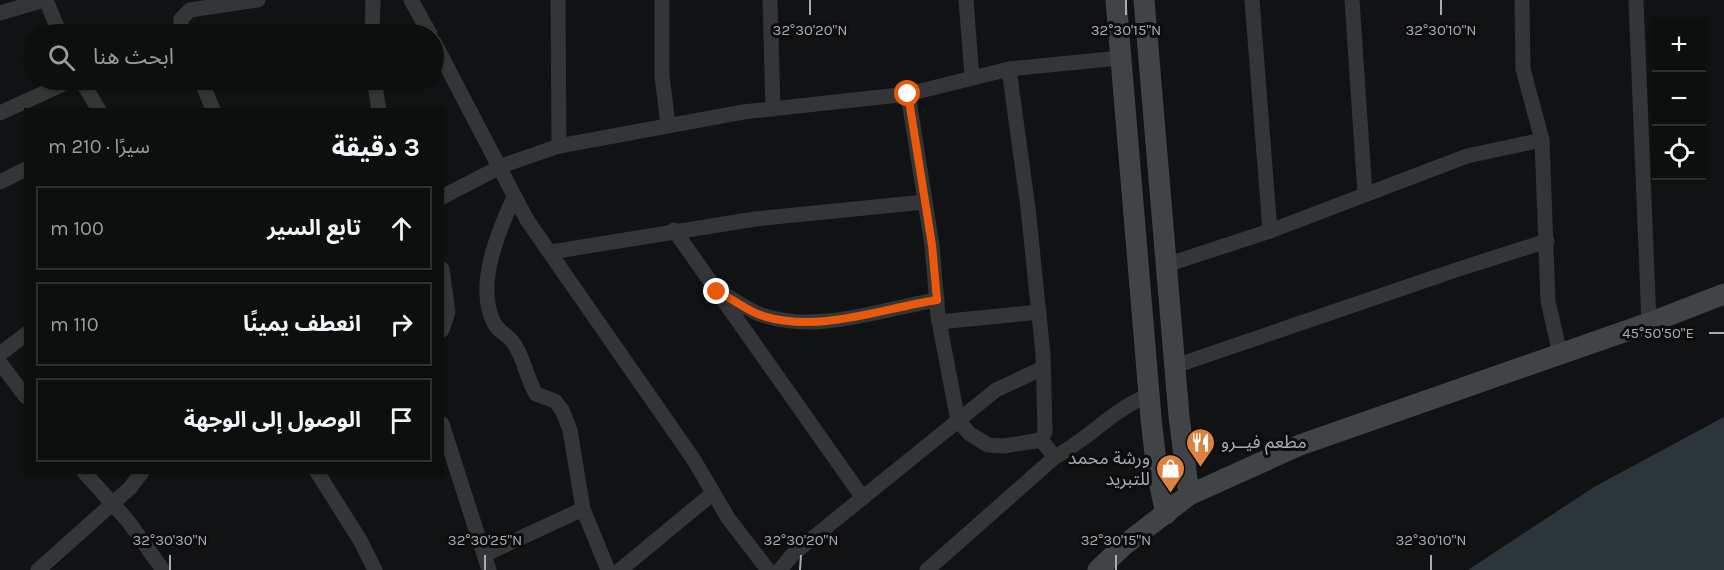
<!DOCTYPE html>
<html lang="ar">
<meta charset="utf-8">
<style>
:root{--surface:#0d0e0e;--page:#1b1c1c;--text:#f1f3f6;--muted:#9a9c9e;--line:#2d2e2e}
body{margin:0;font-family:Karla,"Noto Sans Arabic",sans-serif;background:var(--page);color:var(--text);direction:rtl}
.controls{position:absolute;right:18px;top:18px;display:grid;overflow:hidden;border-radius:0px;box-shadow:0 2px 4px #0004}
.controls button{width:54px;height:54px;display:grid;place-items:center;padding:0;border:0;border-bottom:2px solid var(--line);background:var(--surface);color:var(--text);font:30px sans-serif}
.stop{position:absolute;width:18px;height:18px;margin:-14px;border:4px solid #ea580c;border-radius:50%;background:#fff}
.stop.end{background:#ea580c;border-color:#fff;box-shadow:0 2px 6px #0008}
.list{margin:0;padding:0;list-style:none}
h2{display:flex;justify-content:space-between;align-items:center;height:78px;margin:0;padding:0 24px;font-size:26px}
h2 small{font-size:20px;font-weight:400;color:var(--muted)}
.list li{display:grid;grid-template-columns:39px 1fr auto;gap:18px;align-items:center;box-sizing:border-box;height:84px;margin:0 12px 12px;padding:0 12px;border:2px solid var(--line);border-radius:0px}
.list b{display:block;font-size:22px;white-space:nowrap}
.list em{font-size:20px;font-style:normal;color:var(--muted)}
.icon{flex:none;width:33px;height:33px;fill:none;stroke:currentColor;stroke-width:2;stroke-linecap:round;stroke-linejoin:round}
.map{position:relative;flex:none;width:1724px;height:570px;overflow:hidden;direction:ltr}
.search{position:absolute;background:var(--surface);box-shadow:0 2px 4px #0004;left:24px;top:24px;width:420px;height:66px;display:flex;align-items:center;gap:15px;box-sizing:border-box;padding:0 21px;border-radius:33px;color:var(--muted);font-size:22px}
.panel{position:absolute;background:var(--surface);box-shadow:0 2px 4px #0004;left:24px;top:108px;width:420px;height:366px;border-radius:0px;direction:rtl}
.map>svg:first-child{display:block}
</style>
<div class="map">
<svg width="1724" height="570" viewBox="0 0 1724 570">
<rect width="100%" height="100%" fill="#111213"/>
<polygon fill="#2c363a" points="1724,417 1724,570 1468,570 1594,487"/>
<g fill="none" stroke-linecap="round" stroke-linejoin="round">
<g stroke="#333537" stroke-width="15">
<polyline points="46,0 60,34"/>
<polyline points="411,0 430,34"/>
<polyline points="558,0 559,146"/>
<polyline points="662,0 662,76 668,124"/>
<polyline points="770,0 773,109"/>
<polyline points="966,0 972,77"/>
<polyline points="1252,0 1270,231"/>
<polyline points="1352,0 1365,194"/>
<polyline points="1522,0 1523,69 1542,140 1548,301 1560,354"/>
<polyline points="1636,0 1649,323"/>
<polyline points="0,13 44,0"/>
<polyline points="181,34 181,19 190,10 258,0"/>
<polyline points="372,34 373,0"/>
<polyline points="434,42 527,220 694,460 728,518 768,570"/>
<polyline points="1009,69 1028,208 1043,354 1045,432 1041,440"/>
<polyline points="81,80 99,110"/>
<polyline points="201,80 213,110"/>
<polyline points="374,80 379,110"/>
<polyline points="908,94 932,245 938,316 958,421 970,434 988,445 1004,446 1041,440 1055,457"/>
<polyline points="0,113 72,80"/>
<polyline points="0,182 26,169"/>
<polyline points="442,197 504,165 559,146 743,112 908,94 1009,69 1120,58"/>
<path d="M 514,197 C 498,232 475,286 494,323 C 499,333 511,336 516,347 C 525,362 527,379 536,394 L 555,401 L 562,410 L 570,430 L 583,509 L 608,570"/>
<polyline points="674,230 863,498"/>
<polyline points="551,252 755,219 925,202"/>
<polyline points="1166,265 1270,231 1467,156 1542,140"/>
<polyline points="442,269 448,312 442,330"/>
<path d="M 720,293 C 735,299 747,310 762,315 C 820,334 880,309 937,300"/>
<polyline points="939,322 1039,312"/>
<polyline points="0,354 26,334"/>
<polyline points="0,363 26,397"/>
<polyline points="1175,366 1456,270 1547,241"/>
<polyline points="442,424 489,570"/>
<polyline points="84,472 128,521 163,570"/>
<polyline points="317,472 360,540 375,570"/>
<polyline points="486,554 583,509"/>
<polyline points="38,570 130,488 142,472"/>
<polyline points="620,570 712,494"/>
<polyline points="780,570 793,554 996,390 1043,368"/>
<path d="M 927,570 L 1055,457 C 1090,438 1112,410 1149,395"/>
</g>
<g stroke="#414447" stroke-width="21">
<polyline points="1116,0 1151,418 1157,472 1166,514"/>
<polyline points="1144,0 1179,416 1189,495"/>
<polyline points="1098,570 1123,546 1189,495 1300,445 1649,323 1724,294"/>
</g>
</g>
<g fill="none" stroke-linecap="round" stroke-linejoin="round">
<path stroke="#ea580c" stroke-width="8" d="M 717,292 C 733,298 746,311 763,316 C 821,333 879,309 937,300 L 932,245 L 908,94"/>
</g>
<path fill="none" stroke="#a4acb2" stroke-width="2" d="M 810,15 L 810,0M 1126,15 L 1126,0M 1441,15 L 1441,0M 1709,333 L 1724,333M 170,570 L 170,555M 485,570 L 485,555M 800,570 L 801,555M 1116,570 L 1116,555M 1431,570 L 1431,555"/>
<defs>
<symbol id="restaurant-pin" viewBox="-11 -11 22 30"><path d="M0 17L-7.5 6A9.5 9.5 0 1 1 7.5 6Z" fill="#dd8340" stroke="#0d0d0e"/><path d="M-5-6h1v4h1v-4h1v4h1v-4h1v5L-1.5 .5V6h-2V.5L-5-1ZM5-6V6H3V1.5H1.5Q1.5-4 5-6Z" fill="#fff"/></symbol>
<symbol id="shop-pin" viewBox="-11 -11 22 30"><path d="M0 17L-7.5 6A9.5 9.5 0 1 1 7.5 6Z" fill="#dd8340" stroke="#0d0d0e"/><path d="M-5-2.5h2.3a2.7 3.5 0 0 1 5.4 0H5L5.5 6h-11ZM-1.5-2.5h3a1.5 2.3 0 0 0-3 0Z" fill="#fff"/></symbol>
</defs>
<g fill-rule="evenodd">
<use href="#restaurant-pin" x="1184" y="426" width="33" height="45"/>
<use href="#shop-pin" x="1154" y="452" width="33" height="45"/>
</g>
<g text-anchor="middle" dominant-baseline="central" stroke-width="6" stroke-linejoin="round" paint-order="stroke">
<g font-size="18" fill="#a4acb2" stroke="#0d0d0e" text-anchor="start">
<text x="1221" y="442">مطعم فيــرو</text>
<text x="1150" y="458" text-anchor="end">ورشة محمد<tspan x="1150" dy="21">للتبريد</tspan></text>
</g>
</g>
<g font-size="15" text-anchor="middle" fill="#a4acb2" stroke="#0d0d0e" stroke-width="6" stroke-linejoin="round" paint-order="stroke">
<text x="810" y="35">32°30'20"N</text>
<text x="1126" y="35">32°30'15"N</text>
<text x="1441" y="35">32°30'10"N</text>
<text x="1658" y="338">45°50'50"E</text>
<text x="170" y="545">32°30'30"N</text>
<text x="485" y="545">32°30'25"N</text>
<text x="801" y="545">32°30'20"N</text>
<text x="1116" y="545">32°30'15"N</text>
<text x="1431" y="545">32°30'10"N</text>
</g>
</svg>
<div class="controls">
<button>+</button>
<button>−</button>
<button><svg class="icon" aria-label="locate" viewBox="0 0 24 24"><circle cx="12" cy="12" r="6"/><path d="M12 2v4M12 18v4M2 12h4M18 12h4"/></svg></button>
</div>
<div class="stop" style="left:908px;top:94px"></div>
<div class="stop end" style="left:717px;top:292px"></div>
<div class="search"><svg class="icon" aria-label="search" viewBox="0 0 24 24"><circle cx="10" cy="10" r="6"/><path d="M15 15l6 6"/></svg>ابحث هنا</div>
<section class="panel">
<h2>3 دقيقة<small>سيرًا · 210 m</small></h2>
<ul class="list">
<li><svg class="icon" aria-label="ahead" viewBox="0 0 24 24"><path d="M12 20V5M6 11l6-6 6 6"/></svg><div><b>تابع السير</b></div><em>100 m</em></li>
<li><svg class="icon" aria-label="right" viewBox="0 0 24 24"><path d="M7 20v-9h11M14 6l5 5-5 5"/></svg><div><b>انعطف يمينًا</b></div><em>110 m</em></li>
<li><svg class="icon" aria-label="arrive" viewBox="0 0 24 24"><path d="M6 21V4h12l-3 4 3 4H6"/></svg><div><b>الوصول إلى الوجهة</b></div></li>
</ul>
</section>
</div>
